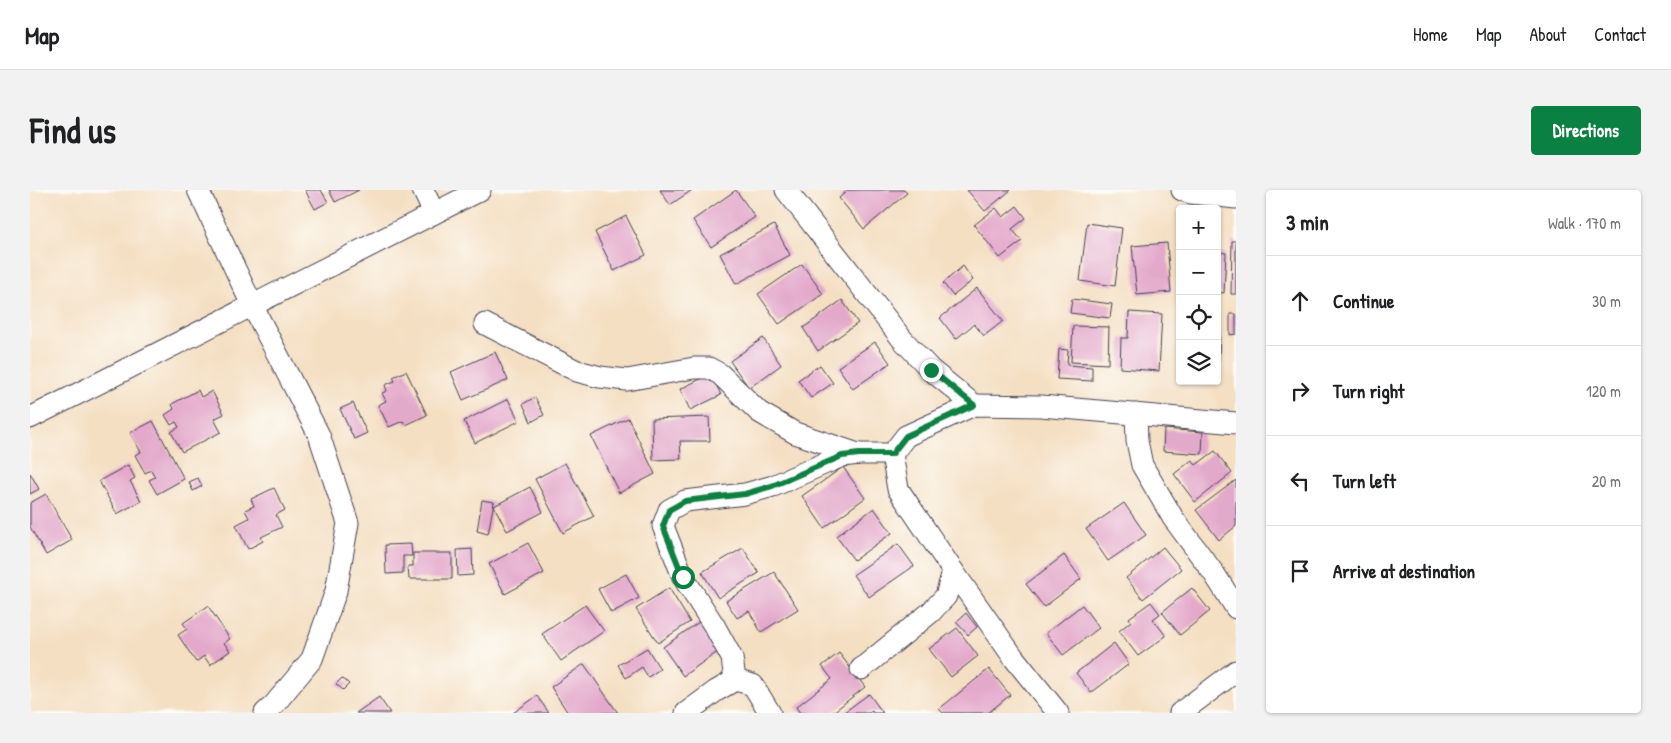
<!DOCTYPE html>
<meta charset="utf-8">
<style>
:root{--surface:#fff;--page:#f2f2f2;--text:#202124;--muted:#757577;--line:#e0e0e0;--accent:#0b8043}
body{margin:0;font-family:"Patrick Hand",sans-serif;background:var(--page);color:var(--text)}
.controls{position:absolute;right:15px;top:15px;display:grid;overflow:hidden;border-radius:5px;box-shadow:0 1px 4px #0004}
.controls button{width:45px;height:45px;display:grid;place-items:center;padding:0;border:0;border-bottom:1px solid var(--line);background:var(--surface);color:var(--text);font:25px sans-serif}
.stop{position:absolute;width:15px;height:15px;margin:-11px;border:4px solid #0b8043;border-radius:50%;background:#fff}
.stop.end{background:#0b8043;border-color:#fff;box-shadow:0 1px 5px #0008}
.list{margin:0;padding:0;list-style:none}
h2{display:flex;justify-content:space-between;align-items:center;height:65px;margin:0;padding:0 20px;font-size:21px}
h2 small{font-size:16px;font-weight:400;color:var(--muted)}
.list li{display:grid;grid-template-columns:32px 1fr auto;gap:15px;align-items:center;box-sizing:border-box;height:90px;padding:0 20px;border-top:1px solid var(--line)}
.list b{display:block;font-size:19px;white-space:nowrap}
.list em{font-size:16px;font-style:normal;color:var(--muted)}
.icon{flex:none;width:28px;height:28px;fill:none;stroke:currentColor;stroke-width:2;stroke-linecap:round;stroke-linejoin:round}
.map{position:relative;flex:none;width:1206px;height:523px;overflow:hidden;border-radius:5px}
header{display:flex;align-items:center;gap:30px;box-sizing:border-box;height:70px;padding:0 25px;background:var(--surface);border-bottom:1px solid var(--line)}
header strong{font-size:24px}
nav{display:flex;gap:28px;margin-inline-start:auto;font-size:18px}
.intro{display:flex;align-items:center;justify-content:space-between;box-sizing:border-box;height:120px;padding:0 30px}
h1{margin:0;font-size:35px}
.button{padding:12px 22px;border-radius:5px;background:var(--accent);color:#fff;font-size:18px;font-weight:700}
main{display:flex;gap:30px;padding:0 30px}
aside{flex:1;background:var(--surface);border-radius:5px;box-shadow:0 1px 4px #0004}
.map>svg:first-child{display:block}
</style>
<header>
<strong>Map</strong>
<nav><a>Home</a><a>Map</a><a>About</a><a>Contact</a></nav>
</header>
<div class="intro"><h1>Find us</h1><a class="button">Directions</a></div>
<main>
<div class="map">
<svg width="1206" height="523" viewBox="0 0 1206 523">
<rect width="100%" height="100%" fill="#fdfcf7"/>
<filter id="ink" filterUnits="userSpaceOnUse"><feTurbulence type="fractalNoise" baseFrequency=".02" numOctaves="2"/><feDisplacementMap in="SourceGraphic" scale="10" xChannelSelector="R" yChannelSelector="G"/><feConvolveMatrix kernelMatrix="1 2 1 2 8 2 1 2 1" color-interpolation-filters="sRGB"/></filter>
<filter id="wash" filterUnits="userSpaceOnUse"><feTurbulence type="fractalNoise" baseFrequency=".0096" numOctaves="4" result="noise"/><feDisplacementMap in="SourceGraphic" scale="20" xChannelSelector="R" yChannelSelector="G"/><feGaussianBlur stdDeviation="1.12" result="paint"/><feColorMatrix in="noise" values="0 0 0 0 0 0 0 0 0 0 0 0 0 0 0 0 0 1.4 0 .05"/><feComposite in="paint" operator="in"/></filter>
<g filter="url(#wash)">
<rect width="100%" height="100%" fill="#f4dfc3"/>
<g id="blocks">
<g fill="#e3a9cb">
<polygon points="275,0 291,0 298,12 285,19"/>
<polygon points="299,0 329,0 305,12"/>
<polygon points="630,0 662,0 640,15"/>
<polygon points="706,0 725,27 681,57 663,30"/>
<polygon points="818,0 874,0 877,3 834,39 809,8"/>
<polygon points="937,0 981,0 955,21"/>
<polygon points="987,16 996,28 982,39 992,51 970,68 944,35 966,18 973,27"/>
<polygon points="596,26 616,65 584,81 565,42"/>
<polygon points="1057,33 1092,38 1085,96 1050,91"/>
<polygon points="744,35 760,65 706,94 690,64"/>
<polygon points="1202,51 1206,51 1206,104 1201,104"/>
<polygon points="1137,53 1141,102 1107,105 1102,56"/>
<polygon points="1187,62 1196,63 1194,103 1187,102"/>
<polygon points="772,74 793,104 749,134 728,104"/>
<polygon points="933,76 943,90 923,106 913,93"/>
<polygon points="947,98 973,131 954,146 944,134 926,149 910,128"/>
<polygon points="1042,109 1082,114 1080,128 1040,123"/>
<polygon points="812,110 828,133 788,161 773,138"/>
<polygon points="1099,122 1132,124 1129,181 1090,178 1091,148 1098,148"/>
<polygon points="1200,124 1206,124 1206,144 1200,145"/>
<polygon points="1043,136 1079,137 1078,174 1041,172"/>
<polygon points="1187,140 1190,140 1189,172 1187,172"/>
<polygon points="733,148 751,175 719,198 700,171"/>
<polygon points="845,152 860,173 823,199 808,177"/>
<polygon points="1029,159 1038,160 1037,175 1062,177 1062,191 1027,189"/>
<polygon points="465,162 478,190 433,210 421,182"/>
<polygon points="790,175 803,193 781,208 768,190"/>
<polygon points="376,181 397,225 376,235 373,231 359,237 348,215 356,211 352,203 357,201 355,195 365,191 363,187"/>
<polygon points="681,184 691,205 660,220 650,199"/>
<polygon points="168,200 171,207 182,201 194,224 184,229 191,242 152,262 141,242 149,237 146,232 141,235 135,225 144,219 142,214"/>
<polygon points="505,207 514,225 501,232 493,214"/>
<polygon points="478,209 489,231 445,253 434,231"/>
<polygon points="323,213 337,243 324,249 310,219"/>
<polygon points="679,227 680,251 650,251 651,269 623,270 622,229"/>
<polygon points="598,228 625,284 589,303 561,246"/>
<polygon points="123,231 154,289 127,304 119,290 125,287 121,280 115,283 105,265 111,262 100,243"/>
<polygon points="1134,239 1173,242 1172,264 1133,261"/>
<polygon points="1185,261 1202,283 1165,312 1144,284 1162,270 1166,275"/>
<polygon points="535,273 564,326 533,343 505,289"/>
<polygon points="98,275 105,288 100,291 111,311 87,324 69,291"/>
<polygon points="813,277 835,308 794,338 772,306"/>
<polygon points="0,283 9,299 0,304"/>
<polygon points="168,288 172,296 163,301 159,292"/>
<polygon points="1206,290 1206,336 1189,350 1166,320"/>
<polygon points="500,297 513,322 477,341 464,316"/>
<polygon points="244,298 255,320 246,325 252,337 231,347 233,351 218,359 206,335 219,328 215,320 224,316 221,309"/>
<polygon points="16,304 42,350 16,365 0,337 0,313"/>
<polygon points="452,310 464,312 458,344 447,341"/>
<polygon points="1094,313 1116,345 1078,371 1056,339"/>
<polygon points="844,318 862,343 824,370 806,346"/>
<polygon points="498,353 514,383 475,404 459,374"/>
<polygon points="381,354 382,366 373,366 373,383 356,384 355,355"/>
<polygon points="868,354 884,376 839,407 823,385"/>
<polygon points="1133,357 1151,379 1113,409 1096,388"/>
<polygon points="713,358 729,383 688,408 672,382"/>
<polygon points="442,359 443,385 428,386 427,360"/>
<polygon points="383,363 422,363 422,389 379,389 378,376 383,376"/>
<polygon points="1034,365 1051,389 1014,417 996,394"/>
<polygon points="744,382 768,419 731,442 719,421 707,428 696,411"/>
<polygon points="596,384 609,408 581,423 568,399"/>
<polygon points="639,398 660,432 628,453 606,419"/>
<polygon points="1162,398 1180,421 1150,445 1132,422"/>
<polygon points="1121,412 1130,424 1123,429 1136,446 1108,466 1089,441 1101,431 1099,428"/>
<polygon points="555,415 574,441 531,471 512,444"/>
<polygon points="1052,415 1069,438 1033,465 1016,443"/>
<polygon points="178,416 200,449 194,453 200,461 180,475 174,466 166,472 148,445 157,439 153,433"/>
<polygon points="936,423 947,437 938,445 926,432"/>
<polygon points="669,432 689,461 653,486 633,457"/>
<polygon points="927,438 948,466 921,487 899,459"/>
<polygon points="1084,453 1099,474 1061,503 1046,483"/>
<polygon points="617,458 630,479 618,487 612,477 596,488 588,475"/>
<polygon points="809,463 835,497 802,523 770,523 766,517 802,489 792,476"/>
<polygon points="554,474 588,523 538,523 521,497"/>
<polygon points="959,479 980,505 958,523 913,523 909,519"/>
<polygon points="312,488 319,494 313,500 306,494"/>
<polygon points="839,504 853,523 843,523 842,521 839,523 813,523"/>
<polygon points="507,506 519,523 483,523"/>
<polygon points="349,507 360,523 326,523"/>
</g>
</g>
</g>
<g filter="url(#ink)">
<use href="#blocks" fill-opacity="0" stroke="#423e4f" stroke-width="1"/>
<g fill="none" stroke-linecap="round" stroke-linejoin="round">
<defs>
<g id="street">
<polyline points="168,0 222,115 289,245 318,333 306,401 282,469 243,516 235,523"/>
<polyline points="393,0 404,23"/>
<polyline points="756,0 872,149 901,180 944,215"/>
<polyline points="1152,0 1161,3 1206,8"/>
<polyline points="455,134 547,181 570,187 597,190 664,178 679,178 690,184 729,222 765,243 828,264"/>
<polyline points="1106,224 1107,251 1112,275 1143,328 1185,385 1206,418"/>
<polyline points="0,228 450,0"/>
<polyline points="831,479 901,422 916,406 923,381"/>
<polyline points="705,490 702,468 685,437 653,387 633,336 639,320 655,311 715,304 743,296 812,266 829,264 862,264"/>
<polyline points="656,523 686,501 705,490 723,495 740,523"/>
<polyline points="1028,523 984,468 923,381 868,299 862,264 876,246 944,215 1011,216 1206,233"/>
<polyline points="1150,523 1206,481"/>
</g>
</defs>
<use href="#street" stroke="#423e4f" stroke-width="23"/>
<use href="#street" stroke="#fff" stroke-width="21"/>
</g>
</g>
<g fill="none" stroke-linecap="round" stroke-linejoin="round" filter="url(#ink)">
<polyline stroke="#0b8043" stroke-width="6" points="653,387 633,336 639,320 655,311 715,304 742,296 812,266 829,264 862,264 876,246 944,215 901,180"/>
</g>
</svg>
<div class="controls">
<button>+</button>
<button>−</button>
<button><svg class="icon" aria-label="locate" viewBox="0 0 24 24"><circle cx="12" cy="12" r="6"/><path d="M12 2v4M12 18v4M2 12h4M18 12h4"/></svg></button>
<button><svg class="icon" aria-label="layers" viewBox="0 0 24 24"><path d="M12 4l9 5-9 5-9-5zM3 14l9 5 9-5"/></svg></button>
</div>
<div class="stop" style="left:653px;top:387px"></div>
<div class="stop end" style="left:901px;top:180px"></div>
</div>
<aside>
<h2>3 min<small>Walk · 170 m</small></h2>
<ul class="list">
<li><svg class="icon" aria-label="ahead" viewBox="0 0 24 24"><path d="M12 20V5M6 11l6-6 6 6"/></svg><div><b>Continue</b></div><em>30 m</em></li>
<li><svg class="icon" aria-label="right" viewBox="0 0 24 24"><path d="M7 20v-9h11M14 6l5 5-5 5"/></svg><div><b>Turn right</b></div><em>120 m</em></li>
<li><svg class="icon" aria-label="left" viewBox="0 0 24 24"><path d="M17 20v-9H6M10 6l-5 5 5 5"/></svg><div><b>Turn left</b></div><em>20 m</em></li>
<li><svg class="icon" aria-label="arrive" viewBox="0 0 24 24"><path d="M6 21V4h12l-3 4 3 4H6"/></svg><div><b>Arrive at destination</b></div></li>
</ul>
</aside>
</main>
